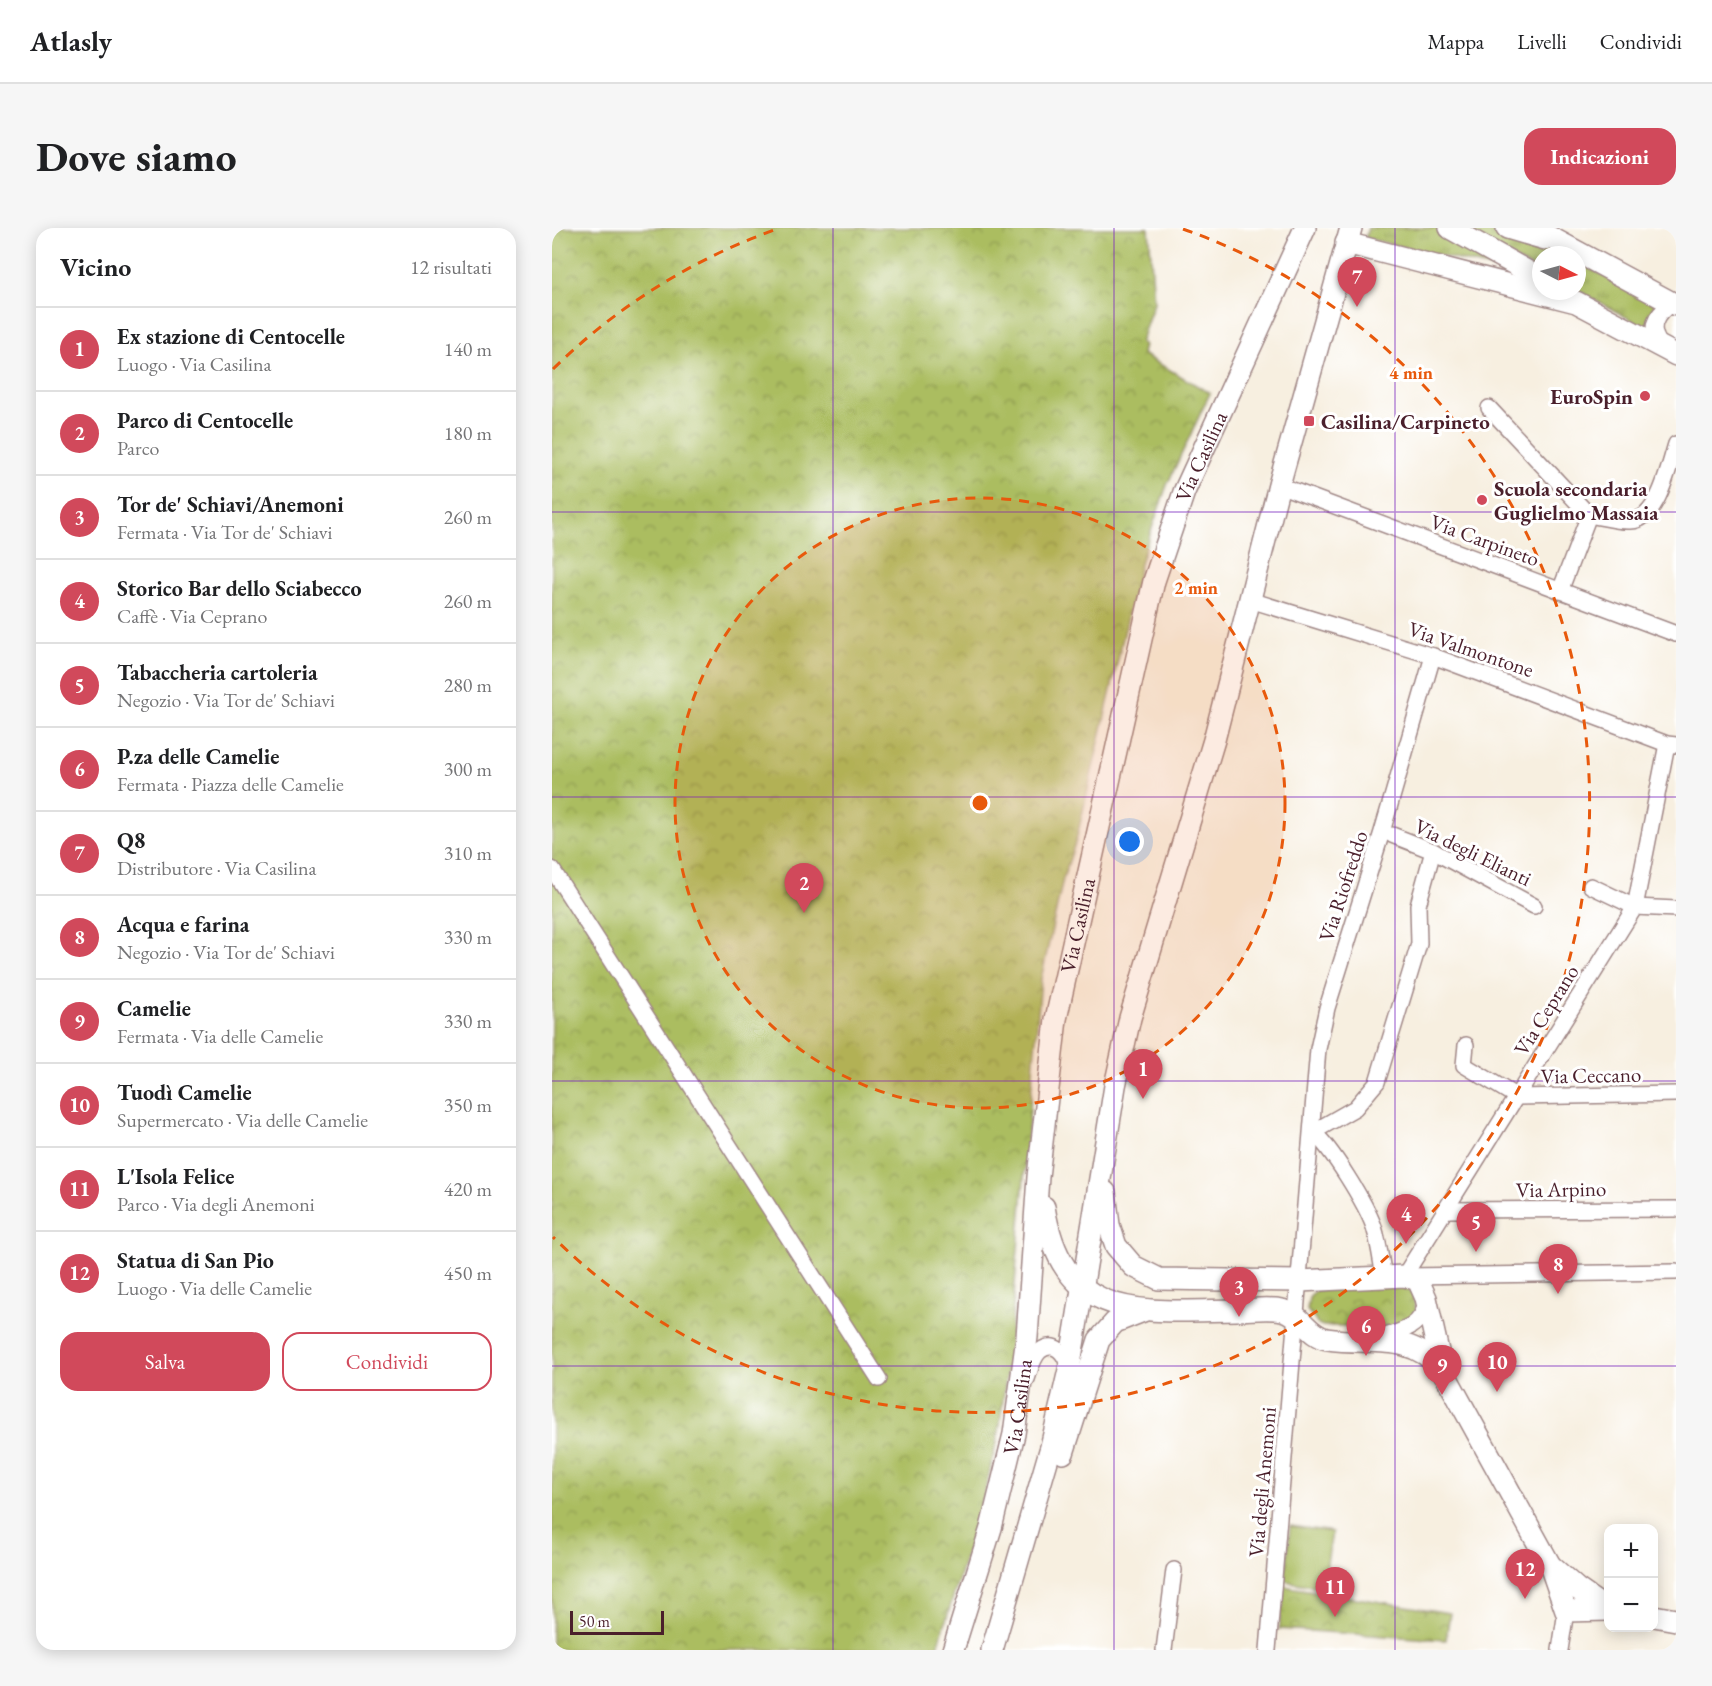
<!DOCTYPE html>
<html lang="it">
<meta charset="utf-8">
<style>
:root{--surface:#fff;--page:#f6f6f6;--text:#202124;--muted:#757577;--line:#e0e0e0;--accent:#d1495b}
body{margin:0;font-family:"EB Garamond",serif;background:var(--page);color:var(--text)}
.controls{position:absolute;right:18px;bottom:18px;display:grid;overflow:hidden;border-radius:12px;box-shadow:0 3px 15px #0003}
.controls button{width:54px;height:54px;display:grid;place-items:center;padding:0;border:0;border-bottom:2px solid var(--line);background:var(--surface);color:var(--text);font:30px sans-serif}
.compass{position:absolute;left:980px;top:18px;width:54px;height:54px;border-radius:50%;background:var(--surface);box-shadow:0 3px 15px #0003;rotate:96deg}
.scale{position:absolute;left:18px;bottom:15px;width:94px;box-sizing:border-box;padding-left:6px;border:3px solid #4a1f2b;border-top:0;font-size:16px;line-height:21px;white-space:nowrap;color:#4a1f2b;-webkit-text-stroke:4px #fff;paint-order:stroke}
.you{position:absolute;left:578px;top:614px;width:21px;height:21px;margin:-15px;border:4px solid #fff;border-radius:50%;background:#1a73e8;box-shadow:0 0 0 9px #1a73e833}
.badge{display:grid;place-items:center;width:39px;height:39px;border-radius:50%;background:var(--accent);color:#fff;font-size:20px;font-weight:700}
.pin{position:absolute;translate:-50% -50px;filter:drop-shadow(0 2px 3px #0008)}
.pin::after{content:'';position:absolute;top:32px;width:21px;height:18px;background:inherit;clip-path:polygon(0 0,100% 0,50% 100%)}
.list{margin:0;padding:0;list-style:none}
h2{display:flex;justify-content:space-between;align-items:center;height:78px;margin:0;padding:0 24px;font-size:26px}
h2 small{font-size:20px;font-weight:400;color:var(--muted)}
.list li{display:grid;grid-template-columns:39px 1fr auto;gap:18px;align-items:center;box-sizing:border-box;height:84px;padding:0 24px;border-top:2px solid var(--line)}
.list b{display:block;font-size:22px;white-space:nowrap}
.list p{margin:0;font-size:20px;white-space:nowrap;color:var(--muted)}
.list em{font-size:20px;font-style:normal;color:var(--muted)}
.actions{display:flex;gap:12px;padding:18px 24px}
.actions a{flex:1;padding:14px 0;border:2px solid var(--accent);border-radius:18px;text-align:center;font-size:21px;color:var(--accent)}
.actions .main{background:var(--accent);color:#fff}
.map{position:relative;flex:none;width:1124px;height:1422px;overflow:hidden;border-radius:18px}
header{display:flex;align-items:center;gap:36px;box-sizing:border-box;height:84px;padding:0 30px;background:var(--surface);border-bottom:2px solid var(--line)}
header strong{font-size:28px}
nav{display:flex;gap:33px;margin-inline-start:auto;font-size:21px}
.intro{display:flex;align-items:center;justify-content:space-between;box-sizing:border-box;height:144px;padding:0 36px}
h1{margin:0;font-size:42px}
.button{padding:15px 27px;border-radius:18px;background:var(--accent);color:#fff;font-size:21px;font-weight:700}
main{display:flex;gap:36px;padding:0 36px}
aside{flex:1;background:var(--surface);border-radius:18px;box-shadow:0 3px 15px #0003}
.map>svg:first-child{display:block}
</style>
<header>
<strong>Atlasly</strong>
<nav><a>Mappa</a><a>Livelli</a><a>Condividi</a></nav>
</header>
<div class="intro"><h1>Dove siamo</h1><a class="button">Indicazioni</a></div>
<main>
<aside>
<h2>Vicino<small>12 risultati</small></h2>
<ul class="list">
<li><span class="badge">1</span><div><b>Ex stazione di Centocelle</b><p>Luogo · Via Casilina</p></div><em>140 m</em></li>
<li><span class="badge">2</span><div><b>Parco di Centocelle</b><p>Parco</p></div><em>180 m</em></li>
<li><span class="badge">3</span><div><b>Tor de' Schiavi/Anemoni</b><p>Fermata · Via Tor de' Schiavi</p></div><em>260 m</em></li>
<li><span class="badge">4</span><div><b>Storico Bar dello Sciabecco</b><p>Caffè · Via Ceprano</p></div><em>260 m</em></li>
<li><span class="badge">5</span><div><b>Tabaccheria cartoleria</b><p>Negozio · Via Tor de' Schiavi</p></div><em>280 m</em></li>
<li><span class="badge">6</span><div><b>P.za delle Camelie</b><p>Fermata · Piazza delle Camelie</p></div><em>300 m</em></li>
<li><span class="badge">7</span><div><b>Q8</b><p>Distributore · Via Casilina</p></div><em>310 m</em></li>
<li><span class="badge">8</span><div><b>Acqua e farina</b><p>Negozio · Via Tor de' Schiavi</p></div><em>330 m</em></li>
<li><span class="badge">9</span><div><b>Camelie</b><p>Fermata · Via delle Camelie</p></div><em>330 m</em></li>
<li><span class="badge">10</span><div><b>Tuodì Camelie</b><p>Supermercato · Via delle Camelie</p></div><em>350 m</em></li>
<li><span class="badge">11</span><div><b>L'Isola Felice</b><p>Parco · Via degli Anemoni</p></div><em>420 m</em></li>
<li><span class="badge">12</span><div><b>Statua di San Pio</b><p>Luogo · Via delle Camelie</p></div><em>450 m</em></li>
</ul>
<div class="actions"><a class="main">Salva</a><a>Condividi</a></div>
</aside>
<div class="map">
<svg width="1124" height="1422" viewBox="0 0 1124 1422">
<defs>
<pattern id="grass-tufts" width="24" height="20" patternUnits="userSpaceOnUse" patternTransform="scale(1.5)"><rect width="24" height="20" fill="#abbd60"/><path d="M3 7l-1-3M5 7V3M7 7l1-3M15 17l-1-3M17 17v-4M19 17l1-3" fill="none" stroke="#8d994f"/></pattern>
<pattern id="park-crowns" width="20" height="18" patternUnits="userSpaceOnUse" patternTransform="scale(1.5)"><rect width="20" height="18" fill="#abbd60"/><path d="M2 6a3 3 0 1 1 6 0M12 15a3 3 0 1 1 6 0" fill="none" stroke="#8d994f"/></pattern>
</defs>
<rect width="100%" height="100%" fill="#fff"/>
<filter id="ink" filterUnits="userSpaceOnUse"><feTurbulence type="fractalNoise" baseFrequency=".0167" numOctaves="2"/><feDisplacementMap in="SourceGraphic" scale="12" xChannelSelector="R" yChannelSelector="G"/><feConvolveMatrix kernelMatrix="1 2 1 2 8 2 1 2 1" color-interpolation-filters="sRGB"/></filter>
<filter id="wash" filterUnits="userSpaceOnUse"><feTurbulence type="fractalNoise" baseFrequency=".008" numOctaves="4" result="noise"/><feDisplacementMap in="SourceGraphic" scale="24" xChannelSelector="R" yChannelSelector="G"/><feGaussianBlur stdDeviation="1.35" result="paint"/><feColorMatrix in="noise" values="0 0 0 0 0 0 0 0 0 0 0 0 0 0 0 0 0 1.4 0 .05"/><feComposite in="paint" operator="in"/></filter>
<g filter="url(#wash)">
<rect width="100%" height="100%" fill="#f7efe0"/>
<g fill="url(#grass-tufts)" stroke="#7a6e46" stroke-width="1.5">
<polygon points="816,0 886,0 974,48 813,10"/>
<path d="M 908,0 C 943,0 983,11 1013,27 L 989,27 L 989,45 Z"/>
<polygon points="1025,33 1105,77 1099,84 1094,100 1025,62"/>
</g>
<g fill="url(#park-crowns)" stroke="#7a6e46" stroke-width="1.5">
<polygon points="0,0 597,0 602,75 588,115 592,116 590,126 658,165 615,257 589,332 525,609 511,651 489,751 457,1126 447,1203 432,1268 385,1422 0,1422"/>
<polygon points="852,1058 861,1065 864,1082 857,1094 844,1098 771,1098 766,1096 755,1082 757,1070 764,1062"/>
<polygon points="731,1358 898,1385 894,1412 727,1401"/>
</g>
<polygon fill="#abbd60" stroke="#7a6e46" stroke-width="1.5" points="738,1298 780,1304 771,1360 733,1353"/>
</g>
<g filter="url(#ink)">
<g fill="none" stroke-linecap="round" stroke-linejoin="round">
<defs>
<g id="street">
<path d="M 1111,120 C 1095,101 1102,88 1120,75"/>
<polyline points="937,180 1037,287"/>
<polyline points="727,257 1124,406"/>
<path d="M 1037,287 C 1051,289 1066,294 1079,293 C 1106,292 1117,238 1124,216"/>
<polyline points="1008,363 1037,287"/>
<polyline points="698,372 881,428 1115,516 1124,517"/>
<polyline points="840,607 881,623 982,678"/>
<polyline points="0,641 327,1151"/>
<polyline points="1039,658 1083,679 1124,681"/>
<polyline points="914,817 912,837 965,869 1124,866"/>
<polyline points="761,904 803,880 825,854 867,716 866,677 881,623"/>
<path d="M 761,904 C 779,919 814,976 822,999 C 827,1015 829,1033 832,1049"/>
<polyline points="895,982 1124,981"/>
<polyline points="852,1048 1083,679 1115,516"/>
<polyline points="855,1048 1124,1044"/>
<path d="M 826,1110 C 848,1104 870,1100 874,1074"/>
<path d="M 475,1151 C 478,1142 481,1129 488,1123 C 503,1111 514,1127 516,1139"/>
<polyline points="612,1422 622,1342"/>
<polyline points="716,1422 766,821 775,780 830,604 881,428"/>
<polyline points="1008,1422 1014,1383"/>
</g>
<g id="secondary">
<polyline points="898,0 989,51"/>
<polyline points="955,0 993,11"/>
<polyline points="981,0 1124,77"/>
<polyline points="794,15 1024,74 1124,127"/>
<polyline points="553,964 557,997 564,1018 581,1038 607,1051 747,1053 852,1048 866,1052 874,1070 890,1141 998,1337 1014,1383 1056,1382"/>
<path d="M 492,979 C 511,1097 592,1083 685,1082 C 699,1082 716,1079 730,1082 C 749,1085 756,1108 775,1111 C 818,1118 855,1102 890,1141"/>
<polyline points="511,1225 547,1112 563,1094 591,1083"/>
<polyline points="1000,1339 1024,1360 1054,1381"/>
<polyline points="1102,1388 1124,1392"/>
<path id="s1" d="M 401,1422 L 439,1300 L 462,1206 L 475,1109 L 486,949 L 504,791 L 602,353 L 632,264 L 753,0"/>
<polyline points="440,1422 499,1219 517,1142 563,858 578,790 662,512 727,257 799,0"/>
</g>
</defs>
<use href="#street" stroke="#a08786" stroke-width="18"/>
<use href="#secondary" stroke="#a08786" stroke-width="24"/>
<use href="#street" stroke="#fff" stroke-width="15"/>
<use href="#secondary" stroke="#fff" stroke-width="21"/>
</g>
</g>
<path fill="none" stroke="#7b2cbf" stroke-width="1.5" stroke-opacity="0.55" d="M 281,0 L 281,1422M 562,0 L 562,1422M 843,0 L 843,1422M 0,284 L 1124,284M 0,569 L 1124,569M 0,853 L 1124,853M 0,1138 L 1124,1138"/>
<circle cx="428" cy="575" r="305" fill="#e8590c" fill-opacity=".12"/>
<g fill="none" stroke="#e8590c" stroke-width="3" stroke-dasharray="10 8">
<circle cx="428" cy="575" r="305"/>
<path d="M1 141A609 609 0 0 1 225 1M631 1A609 609 0 1 1 1 1009"/>
</g>
<g fill="#d1495b" stroke="#fff" stroke-width="2">
<circle cx="1093" cy="168" r="6"/>
<rect x="751" y="187" width="12" height="12" rx="3"/>
<circle cx="930" cy="272" r="6"/>
</g>
<g text-anchor="middle" dominant-baseline="central" stroke-width="6" stroke-linejoin="round" paint-order="stroke">
<g font-size="21" font-weight="bold" fill="#4a1f2b" stroke="#fff" text-anchor="start">
<text x="1081" y="168" text-anchor="end">EuroSpin</text>
<text x="769" y="193">Casilina/Carpineto</text>
<text x="942" y="260">Scuola secondaria<tspan x="942" dy="24">Guglielmo Massaia</tspan></text>
</g>
<g font-size="21" fill="#4a1f2b" stroke="#fff">
<text stroke="none"><textPath href="#s1" startOffset="1224">Via Casilina</textPath></text>
<text transform="translate(933 312) rotate(20)">Via Carpineto</text>
<text transform="translate(919 421) rotate(19)">Via Valmontone</text>
<text transform="translate(921 624) rotate(26)">Via degli Elianti</text>
<text transform="translate(791 658) rotate(-72)">Via Riofreddo</text>
<text stroke="none"><textPath href="#s1" startOffset="738">Via Casilina</textPath></text>
<text transform="translate(994 782) rotate(-58)">Via Ceprano</text>
<text transform="translate(1039 847) rotate(-1)">Via Ceccano</text>
<text transform="translate(1009 961) rotate(-1)">Via Arpino</text>
<text stroke="none"><textPath href="#s1" startOffset="252">Via Casilina</textPath></text>
<text transform="translate(710 1254) rotate(-85)">Via degli Anemoni</text>
</g>
</g>
<circle cx="428" cy="575" r="9" fill="#e8590c" stroke="#fff" stroke-width="3"/>
<g font-size="18" text-anchor="middle" font-weight="bold" fill="#e8590c" stroke="#fff" stroke-width="6" stroke-linejoin="round" paint-order="stroke">
<text x="859" y="151">4 min</text>
<text x="644" y="366">2 min</text>
</g>
</svg>
<div class="controls">
<button>+</button>
<button>−</button>
</div>
<svg class="compass" viewBox="-18 -18 36 36"><path d="M0-13l5 13h-10z" fill="#e53935"/><path d="M0 13l5-13h-10z" fill="#757577"/></svg>
<div class="scale">50 m</div>
<div class="you"></div>
<div class="pin badge" style="left:591px;top:871px">1</div>
<div class="pin badge" style="left:252px;top:685px">2</div>
<div class="pin badge" style="left:687px;top:1089px">3</div>
<div class="pin badge" style="left:854px;top:1016px">4</div>
<div class="pin badge" style="left:924px;top:1024px">5</div>
<div class="pin badge" style="left:814px;top:1128px">6</div>
<div class="pin badge" style="left:805px;top:79px">7</div>
<div class="pin badge" style="left:1006px;top:1066px">8</div>
<div class="pin badge" style="left:890px;top:1167px">9</div>
<div class="pin badge" style="left:945px;top:1164px">10</div>
<div class="pin badge" style="left:783px;top:1389px">11</div>
<div class="pin badge" style="left:973px;top:1371px">12</div>
</div>
</main>
